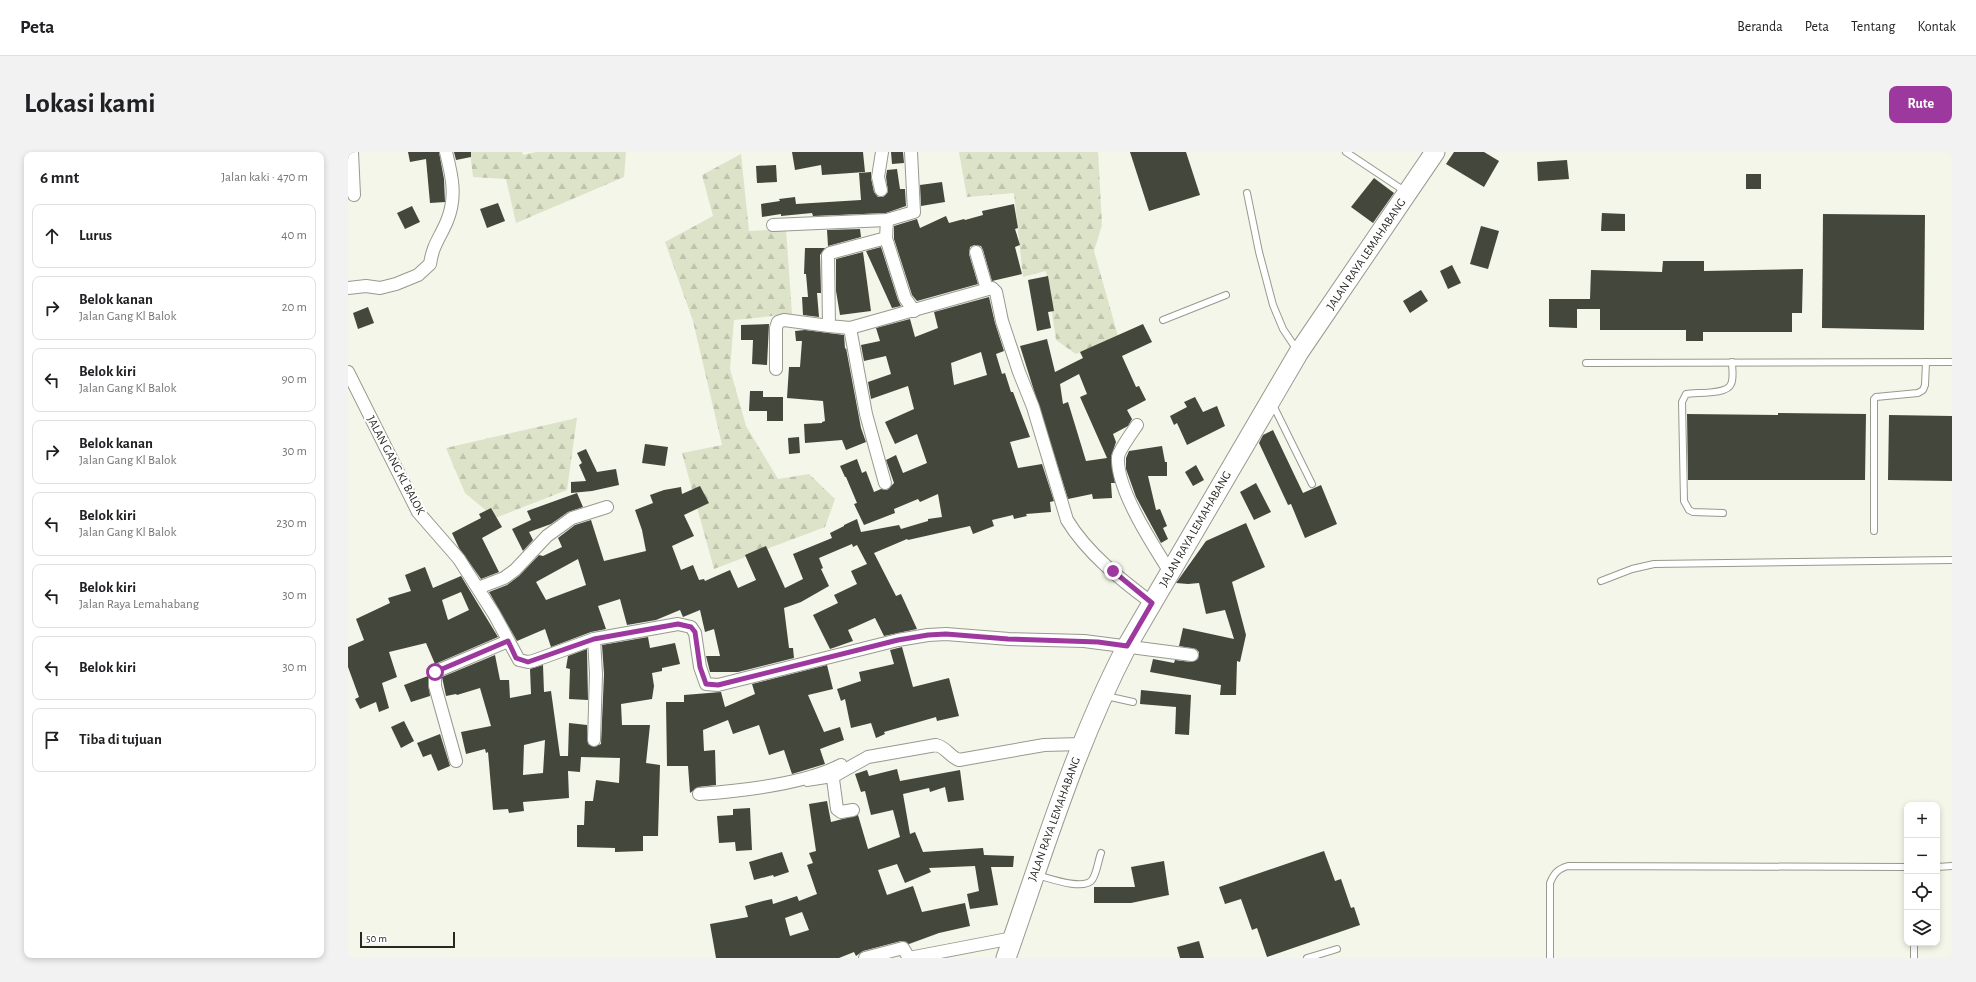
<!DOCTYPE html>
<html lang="id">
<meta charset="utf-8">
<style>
:root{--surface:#fff;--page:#f2f2f2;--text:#202124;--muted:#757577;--line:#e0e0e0;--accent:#9d399e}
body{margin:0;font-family:"Alegreya Sans",sans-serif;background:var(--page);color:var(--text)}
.controls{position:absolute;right:12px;bottom:12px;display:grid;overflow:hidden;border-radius:8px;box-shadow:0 2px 6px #0003}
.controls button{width:36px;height:36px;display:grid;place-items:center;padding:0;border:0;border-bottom:1px solid var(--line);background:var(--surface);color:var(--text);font:20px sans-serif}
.scale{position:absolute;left:12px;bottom:10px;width:95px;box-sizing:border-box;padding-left:4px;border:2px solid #272823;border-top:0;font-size:11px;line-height:14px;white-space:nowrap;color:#272823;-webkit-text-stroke:3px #fff;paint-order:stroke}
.stop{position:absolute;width:12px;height:12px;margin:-9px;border:3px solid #9d399e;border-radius:50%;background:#fff}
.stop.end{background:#9d399e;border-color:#fff;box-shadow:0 1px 4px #0008}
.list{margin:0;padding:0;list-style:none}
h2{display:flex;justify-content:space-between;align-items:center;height:52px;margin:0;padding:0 16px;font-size:17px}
h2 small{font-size:13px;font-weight:400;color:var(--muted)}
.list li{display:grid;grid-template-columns:26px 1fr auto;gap:12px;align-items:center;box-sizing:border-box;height:64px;margin:0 8px 8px;padding:0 8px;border:1px solid var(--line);border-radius:8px}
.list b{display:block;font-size:15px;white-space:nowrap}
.list p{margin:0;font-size:13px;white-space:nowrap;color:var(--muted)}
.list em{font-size:13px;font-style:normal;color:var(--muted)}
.icon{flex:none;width:22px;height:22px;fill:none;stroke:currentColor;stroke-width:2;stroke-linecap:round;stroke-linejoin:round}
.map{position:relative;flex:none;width:1604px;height:806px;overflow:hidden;border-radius:8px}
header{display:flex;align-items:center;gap:24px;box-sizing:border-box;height:56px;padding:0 20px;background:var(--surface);border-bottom:1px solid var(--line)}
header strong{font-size:19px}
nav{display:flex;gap:22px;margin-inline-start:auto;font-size:14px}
.intro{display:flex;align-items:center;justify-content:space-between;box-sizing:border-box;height:96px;padding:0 24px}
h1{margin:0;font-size:28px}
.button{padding:10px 18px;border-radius:8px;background:var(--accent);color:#fff;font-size:14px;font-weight:700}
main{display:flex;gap:24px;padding:0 24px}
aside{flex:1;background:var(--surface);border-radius:8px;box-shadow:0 2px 6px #0003}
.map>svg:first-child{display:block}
</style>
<header>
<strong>Peta</strong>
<nav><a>Beranda</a><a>Peta</a><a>Tentang</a><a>Kontak</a></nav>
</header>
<div class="intro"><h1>Lokasi kami</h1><a class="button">Rute</a></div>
<main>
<aside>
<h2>6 mnt<small>Jalan kaki · 470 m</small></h2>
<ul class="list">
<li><svg class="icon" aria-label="ahead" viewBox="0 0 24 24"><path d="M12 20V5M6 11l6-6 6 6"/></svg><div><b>Lurus</b></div><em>40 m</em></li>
<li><svg class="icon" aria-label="right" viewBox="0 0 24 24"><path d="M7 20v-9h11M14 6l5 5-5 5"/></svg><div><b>Belok kanan</b><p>Jalan Gang Kl Balok</p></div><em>20 m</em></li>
<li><svg class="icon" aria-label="left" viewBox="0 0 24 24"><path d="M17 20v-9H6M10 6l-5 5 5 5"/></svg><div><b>Belok kiri</b><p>Jalan Gang Kl Balok</p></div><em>90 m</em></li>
<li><svg class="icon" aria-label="right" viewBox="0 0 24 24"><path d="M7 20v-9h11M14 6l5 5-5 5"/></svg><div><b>Belok kanan</b><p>Jalan Gang Kl Balok</p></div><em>30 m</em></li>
<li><svg class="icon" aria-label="left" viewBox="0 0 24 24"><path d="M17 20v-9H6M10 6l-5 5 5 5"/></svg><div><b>Belok kiri</b><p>Jalan Gang Kl Balok</p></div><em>230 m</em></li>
<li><svg class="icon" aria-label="left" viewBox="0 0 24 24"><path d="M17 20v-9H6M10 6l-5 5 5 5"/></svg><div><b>Belok kiri</b><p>Jalan Raya Lemahabang</p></div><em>30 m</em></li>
<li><svg class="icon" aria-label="left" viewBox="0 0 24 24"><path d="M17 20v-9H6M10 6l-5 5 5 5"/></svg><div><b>Belok kiri</b></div><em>30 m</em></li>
<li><svg class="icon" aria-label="arrive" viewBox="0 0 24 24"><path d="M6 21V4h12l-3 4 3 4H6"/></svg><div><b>Tiba di tujuan</b></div></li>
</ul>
</aside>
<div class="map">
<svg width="1604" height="806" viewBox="0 0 1604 806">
<defs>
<pattern id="forest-firs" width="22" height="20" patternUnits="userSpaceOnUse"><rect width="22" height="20" fill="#dde3c8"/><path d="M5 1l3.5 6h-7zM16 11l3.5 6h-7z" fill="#bec3ac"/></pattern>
</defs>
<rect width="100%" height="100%" fill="#f3f6e9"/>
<g fill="url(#forest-firs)">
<polygon points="122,0 174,0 175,3 188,0 278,0 276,25 168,71 158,27 125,25"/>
<polygon points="611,0 750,0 754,73 746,99 770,184 728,202 708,188 698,119 675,125 666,41 619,45"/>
<polygon points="393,2 401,79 438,77 444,162 386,168 382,217 398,274 430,327 461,322 487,347 477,375 366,417 334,301 374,293 345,169 317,90 365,64 354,23"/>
<polygon points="229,266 219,338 147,366 117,341 98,296"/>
</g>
<g fill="#44473c" fill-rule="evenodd">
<polygon points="60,0 91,0 96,27 97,50 82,51 78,7 62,10"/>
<polygon points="106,0 123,0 123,5 108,8"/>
<polygon points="444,0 515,0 517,20 474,23 473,13 447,18"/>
<polygon points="543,0 555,0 556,11 544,12"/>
<polygon points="782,0 838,0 852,43 801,59"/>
<polygon points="1106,0 1136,0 1151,9 1136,35 1098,12"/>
<polygon points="1219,8 1221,27 1190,29 1189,10"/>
<polygon points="428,13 429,30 409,31 408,14"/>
<polygon points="549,17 552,37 557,37 558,54 538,61 465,64 464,61 433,64 433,62 414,65 413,52 432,49 431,47 447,45 448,52 513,48 511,21 523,20 523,26 526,40 530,45 535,45 540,40 538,25 539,18"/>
<rect x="1398" y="22" width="15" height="15"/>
<polygon points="1026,26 1046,41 1025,71 1003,55"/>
<polygon points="594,30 597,50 573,54 572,33"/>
<polygon points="150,51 157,69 139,76 132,57"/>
<polygon points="666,52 670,76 667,77 672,93 667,95 674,122 644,129 635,98 633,94 626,93 622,95 621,102 630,132 569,149 564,143 546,87 546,74 569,67 572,76 598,64 601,71 616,67 617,68 635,63 634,59"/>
<polygon points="64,54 72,70 57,77 49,61"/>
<polygon points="1254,61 1277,62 1277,79 1253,79"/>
<polygon points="1475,62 1577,63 1576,178 1474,176"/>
<polygon points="1133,74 1151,79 1140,117 1122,112"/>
<polygon points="512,77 513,85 480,94 479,78"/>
<polygon points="533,95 550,148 553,154 544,156 518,99"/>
<polygon points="457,96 477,96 472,103 473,141 469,141 471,165 455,163 454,145 460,145 458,122 456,122"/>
<polygon points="515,100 523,159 492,163 488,139 488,107"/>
<polygon points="1315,109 1356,109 1356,119 1455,117 1454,161 1444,161 1444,180 1355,180 1355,189 1338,189 1338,178 1252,178 1252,157 1229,157 1229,176 1201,175 1201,147 1242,147 1243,118 1314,120"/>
<polygon points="1104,113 1113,131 1100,137 1092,119"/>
<polygon points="700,124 706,159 700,160 703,176 689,179 680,128"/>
<polygon points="1073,138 1080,149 1062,161 1055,149"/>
<path d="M 641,145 L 647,171 L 656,199 L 648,202 L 654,222 L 657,221 L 663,240 L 665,240 L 682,285 L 662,290 L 670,316 L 694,312 L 706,349 L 702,350 L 703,360 L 678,362 L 679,364 L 666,367 L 665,363 L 644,368 L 646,374 L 625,382 L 622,374 L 560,388 L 559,387 L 526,401 L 548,444 L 553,442 L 569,477 L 536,484 L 527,466 L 500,478 L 505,489 L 482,497 L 465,463 L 490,451 L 486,443 L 509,432 L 503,419 L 519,412 L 509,393 L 505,395 L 504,392 L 471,406 L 475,416 L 473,417 L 481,434 L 453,450 L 436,456 L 441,496 L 445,496 L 446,506 L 390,520 L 362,520 L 358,504 L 372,504 L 366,477 L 357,480 L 352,458 L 335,465 L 332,458 L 308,468 L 279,473 L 272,447 L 250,454 L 258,477 L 243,480 L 203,495 L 197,477 L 169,489 L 141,440 L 159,433 L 171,424 L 191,403 L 195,404 L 214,395 L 210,386 L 227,373 L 243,368 L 256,409 L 298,399 L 294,378 L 287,358 L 305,351 L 302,343 L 316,338 L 333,335 L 334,342 L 352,334 L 361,351 L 336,363 L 346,384 L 324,394 L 333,418 L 345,413 L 351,428 L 356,427 L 357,429 L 382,418 L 390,436 L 408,428 L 397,403 L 418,394 L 437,436 L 455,427 L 445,402 L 484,386 L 482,381 L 496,374 L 496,373 L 509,367 L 513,380 L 551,373 L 553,377 L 580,369 L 580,367 L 594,365 L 590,342 L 572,350 L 570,347 L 546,357 L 547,361 L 516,373 L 506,352 L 509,351 L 498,325 L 497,325 L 492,314 L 509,307 L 514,321 L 518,319 L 526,340 L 533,337 L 539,338 L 546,331 L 538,308 L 548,303 L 555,321 L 579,311 L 569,282 L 547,292 L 537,270 L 566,257 L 560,234 L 523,247 L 520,230 L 543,222 L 538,204 L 516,209 L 513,193 L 532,189 L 528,176 L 562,167 L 567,185 L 590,176 L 586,160 ZM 633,200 L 639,223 L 606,233 L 603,211 ZM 230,407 L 238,433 L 198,448 L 188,430 Z"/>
<polygon points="20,155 26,171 10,177 5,161"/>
<polygon points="421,172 419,213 404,212 405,188 393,188 393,173"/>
<path d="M 795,172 L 804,190 L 774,204 L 788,235 L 791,234 L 798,248 L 779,258 L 784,267 L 780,274 L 765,282 L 768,290 L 763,305 L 767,331 L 763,331 L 764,346 L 745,347 L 744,342 L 720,347 L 672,194 L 699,187 L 707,220 L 735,206 L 732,200 ZM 731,222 L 739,242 L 732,245 L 759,306 L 738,309 L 720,250 L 715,252 L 712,232 Z"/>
<polygon points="457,178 496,183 497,197 498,196 513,276 518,290 498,298 494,288 457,291 456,272 474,271 474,270 477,269 475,249 439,246 441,215 452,215 454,189 448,189 447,179"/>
<polygon points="402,239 415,239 415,245 435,245 435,269 419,269 419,259 401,259"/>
<polygon points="847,245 855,260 869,254 877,274 839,293 829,271 826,273 822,264 839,255 836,250"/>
<polygon points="1430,261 1518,262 1517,328 1340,328 1339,262 1430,263"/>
<polygon points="1541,263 1604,264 1604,329 1540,328"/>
<polygon points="925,278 955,341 973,333 989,372 957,386 943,352 940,353 911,291 915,283"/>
<polygon points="451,285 452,301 441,302 440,286"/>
<polygon points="297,292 320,295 317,314 294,311"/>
<polygon points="814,294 817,310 819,310 819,324 800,324 808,358 812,357 819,374 815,376 820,387 813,391 788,345 778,317 778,306 781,299"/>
<polygon points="238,297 249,320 268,317 271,333 244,339 223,341 223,330 238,329 231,313 234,311 229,301"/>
<polygon points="848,313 856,328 845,334 837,320"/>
<polygon points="908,331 923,360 906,368 892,340"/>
<polygon points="229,341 235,355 220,360 203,372 181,380 185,388 175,399 164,377 183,368 179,359"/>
<polygon points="143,356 154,375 134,386 151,420 133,427 111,396 104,381 133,366 131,362"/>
<polygon points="898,371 917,415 884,430 898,483 892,510 889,509 888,543 872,543 873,533 802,520 805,507 826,511 827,508 843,510 850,507 851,500 848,497 831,494 835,476 886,487 877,458 858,462 851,431 840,432 828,431 858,389"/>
<path d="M 77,415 L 85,436 L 113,424 L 150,485 L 87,512 L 78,491 L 41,500 L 49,525 L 34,531 L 41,556 L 31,560 L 28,550 L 12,557 L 7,547 L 11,545 L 0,515 L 0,495 L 16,488 L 8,467 L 42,451 L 40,446 L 63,439 L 57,423 ZM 113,440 L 121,458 L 100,468 L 94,448 Z"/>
<path d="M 300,485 L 302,496 L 327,491 L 332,512 L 314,516 L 314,519 L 304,521 L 306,534 L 304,547 L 273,552 L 274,573 L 302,573 L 298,611 L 312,613 L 310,684 L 295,684 L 295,699 L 267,700 L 267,696 L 229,695 L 229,673 L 236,673 L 237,649 L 245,649 L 248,628 L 271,631 L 272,606 L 233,605 L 232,620 L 220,619 L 221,646 L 175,650 L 176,659 L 161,661 L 160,657 L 145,658 L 140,600 L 138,601 L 137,597 L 118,602 L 113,580 L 143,574 L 132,536 L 109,543 L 108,542 L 98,544 L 94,525 L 147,503 L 152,528 L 161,528 L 162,546 L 183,542 L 182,517 L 195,513 L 196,540 L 203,539 L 212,604 L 220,604 L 221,571 L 239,573 L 240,592 L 246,595 L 253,592 L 256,522 L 254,493 ZM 197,588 L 195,621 L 175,623 L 176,593 Z"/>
<polygon points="554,495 565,535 601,526 611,564 589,569 588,565 536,580 537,582 528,586 523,571 503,576 497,547 493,549 489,537 513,529 511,520 546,512 542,498"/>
<polygon points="239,497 240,548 221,547 222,517 218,516 220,504"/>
<polygon points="479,513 485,537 460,543 476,580 492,575 496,588 472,597 477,612 444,622 436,598 421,603 411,573 385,582 380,568 355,578 356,599 367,598 368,633 350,635 342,641 340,614 319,614 318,550 336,550 336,543 373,540 377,555 407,542 404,532"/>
<polygon points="80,524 82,544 63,550 56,533"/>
<polygon points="793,538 843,543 841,583 827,582 828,555 792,552"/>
<polygon points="56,569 66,589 53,596 43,575"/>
<polygon points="92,582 102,614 90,619 83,602 75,605 69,591"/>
<path d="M 549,617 L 552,629 L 612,618 L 616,648 L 600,650 L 597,635 L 582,640 L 581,636 L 555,642 L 562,682 L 567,680 L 575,700 L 635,696 L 636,703 L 666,704 L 665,715 L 643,715 L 650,753 L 622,757 L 619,742 L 631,739 L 627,714 L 581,716 L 583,720 L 557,731 L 549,712 L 530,718 L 539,743 L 565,734 L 574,760 L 617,751 L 622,774 L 591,781 L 561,792 L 553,789 L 515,799 L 508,804 L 506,800 L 491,806 L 368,806 L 362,772 L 400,765 L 397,754 L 415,749 L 424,747 L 425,752 L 449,744 L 451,749 L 469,742 L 459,713 L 465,711 L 461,701 L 468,699 L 461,652 L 479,649 L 483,670 L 510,663 L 520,697 L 552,685 L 545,658 L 523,663 L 517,639 L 513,640 L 507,622 L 519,618 L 521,624 ZM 454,760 L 461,778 L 442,784 L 437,766 Z"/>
<polygon points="402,656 404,698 388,699 387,690 371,691 369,664 385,663 385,657"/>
<polygon points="976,699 987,729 993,727 1003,756 1006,755 1012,773 919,805 909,776 904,778 893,747 877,752 871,735"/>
<polygon points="434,700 441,720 426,725 425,723 406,728 401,710"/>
<polygon points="816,709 821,743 783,751 746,751 746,735 787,735 783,715"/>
<polygon points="851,789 856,806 832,806 829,795"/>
</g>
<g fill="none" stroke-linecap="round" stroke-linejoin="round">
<defs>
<g id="service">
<polyline points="998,0 1058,40"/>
<polyline points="899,41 911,100 925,153 935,177 949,198"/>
<polyline points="815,168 878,143"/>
<polyline points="1238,211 1604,210"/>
<polyline points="925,253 964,332"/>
<path d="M 1375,361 L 1345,360 L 1341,358 L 1336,349 L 1334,250 L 1338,242 C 1349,240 1379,243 1383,232 C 1386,226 1384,217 1384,210"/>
<polyline points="1526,379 1526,247 1528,245 1570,241 1575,238 1577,233 1578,210"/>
<polyline points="1253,429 1284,417 1306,412 1604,408"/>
<polyline points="758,544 785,550"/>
<polyline points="459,631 485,627"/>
<polyline points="1589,715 1604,714"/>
<path d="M 689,723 C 701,726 735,739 744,728 C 749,721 750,709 753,701"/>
<polyline points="1566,791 1566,806"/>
<polyline points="959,806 989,797"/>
<path d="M 1202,806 L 1202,731 C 1206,721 1210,717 1220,714 L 1559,715"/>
</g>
<g id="minor">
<polyline points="4,0 6,43"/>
<polyline points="533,38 530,25 534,0"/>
<path d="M 539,68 L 538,86 L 482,101 L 480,103 L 481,174 L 502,176 L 644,136 L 648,140 L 654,169 L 671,220 L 685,255 L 719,368 C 739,401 773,428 804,451"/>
<polyline points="425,73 539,68 566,60 563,0"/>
<polyline points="538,86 557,146 566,159"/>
<polyline points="628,100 639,137"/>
<path d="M 0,136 L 18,134 L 32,136 L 48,132 L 70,123 L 82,112 C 85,92 92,86 99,69 C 109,45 104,24 98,0"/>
<polyline points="502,176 518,262 537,331"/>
<polyline points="428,217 428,176 430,170 436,168 481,174"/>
<polyline points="0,220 70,360 111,407 146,462 171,508 180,510 185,509 246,487 330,472 343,475 347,481 352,515 358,532 370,533 550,488 580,483 598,482 661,487 736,489 844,503"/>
<path d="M 789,273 C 785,279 771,298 770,305 C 768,337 805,393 822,420"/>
<polyline points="130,436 156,426 167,418 199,384 224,366 259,355"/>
<polyline points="246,487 248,522 246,588"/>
<polyline points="108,609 87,534 87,520 160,489"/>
<path d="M 351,642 C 392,639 457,632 493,613"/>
<path d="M 505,658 L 493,660 L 489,657 L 485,627 L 486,624 L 520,605 L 588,593 C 598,595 602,605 611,608 L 696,593 L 733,592"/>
<polyline points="517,806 555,796 561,806"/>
<polyline points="561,806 665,786"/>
</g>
<path id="primary" d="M 658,806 C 695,701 727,594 779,494 L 951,200 L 1087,0"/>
</defs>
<use href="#service" stroke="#979a8e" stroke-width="8"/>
<use href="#minor" stroke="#979a8e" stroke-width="14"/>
<use href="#primary" stroke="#979a8e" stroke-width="21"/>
<use href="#service" stroke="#fff" stroke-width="6"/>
<use href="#minor" stroke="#fff" stroke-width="12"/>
<use href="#primary" stroke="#fff" stroke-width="19"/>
</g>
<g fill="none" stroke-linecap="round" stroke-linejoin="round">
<polyline stroke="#9d399e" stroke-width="5" points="87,520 160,489 168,506 180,510 246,487 330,472 343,475 347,480 352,515 358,532 370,533 550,488 580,483 598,482 660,487 750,490 779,494 804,451 765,419"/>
</g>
<g text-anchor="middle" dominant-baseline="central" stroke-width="4" stroke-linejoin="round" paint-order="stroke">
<g font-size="12" fill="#272823" stroke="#fff">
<text transform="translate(1018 102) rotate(-56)">JALAN RAYA LEMAHABANG</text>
<text transform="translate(48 313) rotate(62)">JALAN GANG KL BALOK</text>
<text transform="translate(847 377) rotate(-60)">JALAN RAYA LEMAHABANG</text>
<text transform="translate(706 667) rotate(-70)">JALAN RAYA LEMAHABANG</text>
</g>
</g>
</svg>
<div class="controls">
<button>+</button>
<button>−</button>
<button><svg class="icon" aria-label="locate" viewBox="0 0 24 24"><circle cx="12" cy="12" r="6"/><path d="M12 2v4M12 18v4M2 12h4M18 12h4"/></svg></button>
<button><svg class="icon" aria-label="layers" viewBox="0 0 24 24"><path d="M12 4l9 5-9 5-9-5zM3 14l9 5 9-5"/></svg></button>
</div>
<div class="scale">50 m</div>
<div class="stop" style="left:87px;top:520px"></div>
<div class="stop end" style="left:765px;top:419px"></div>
</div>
</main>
